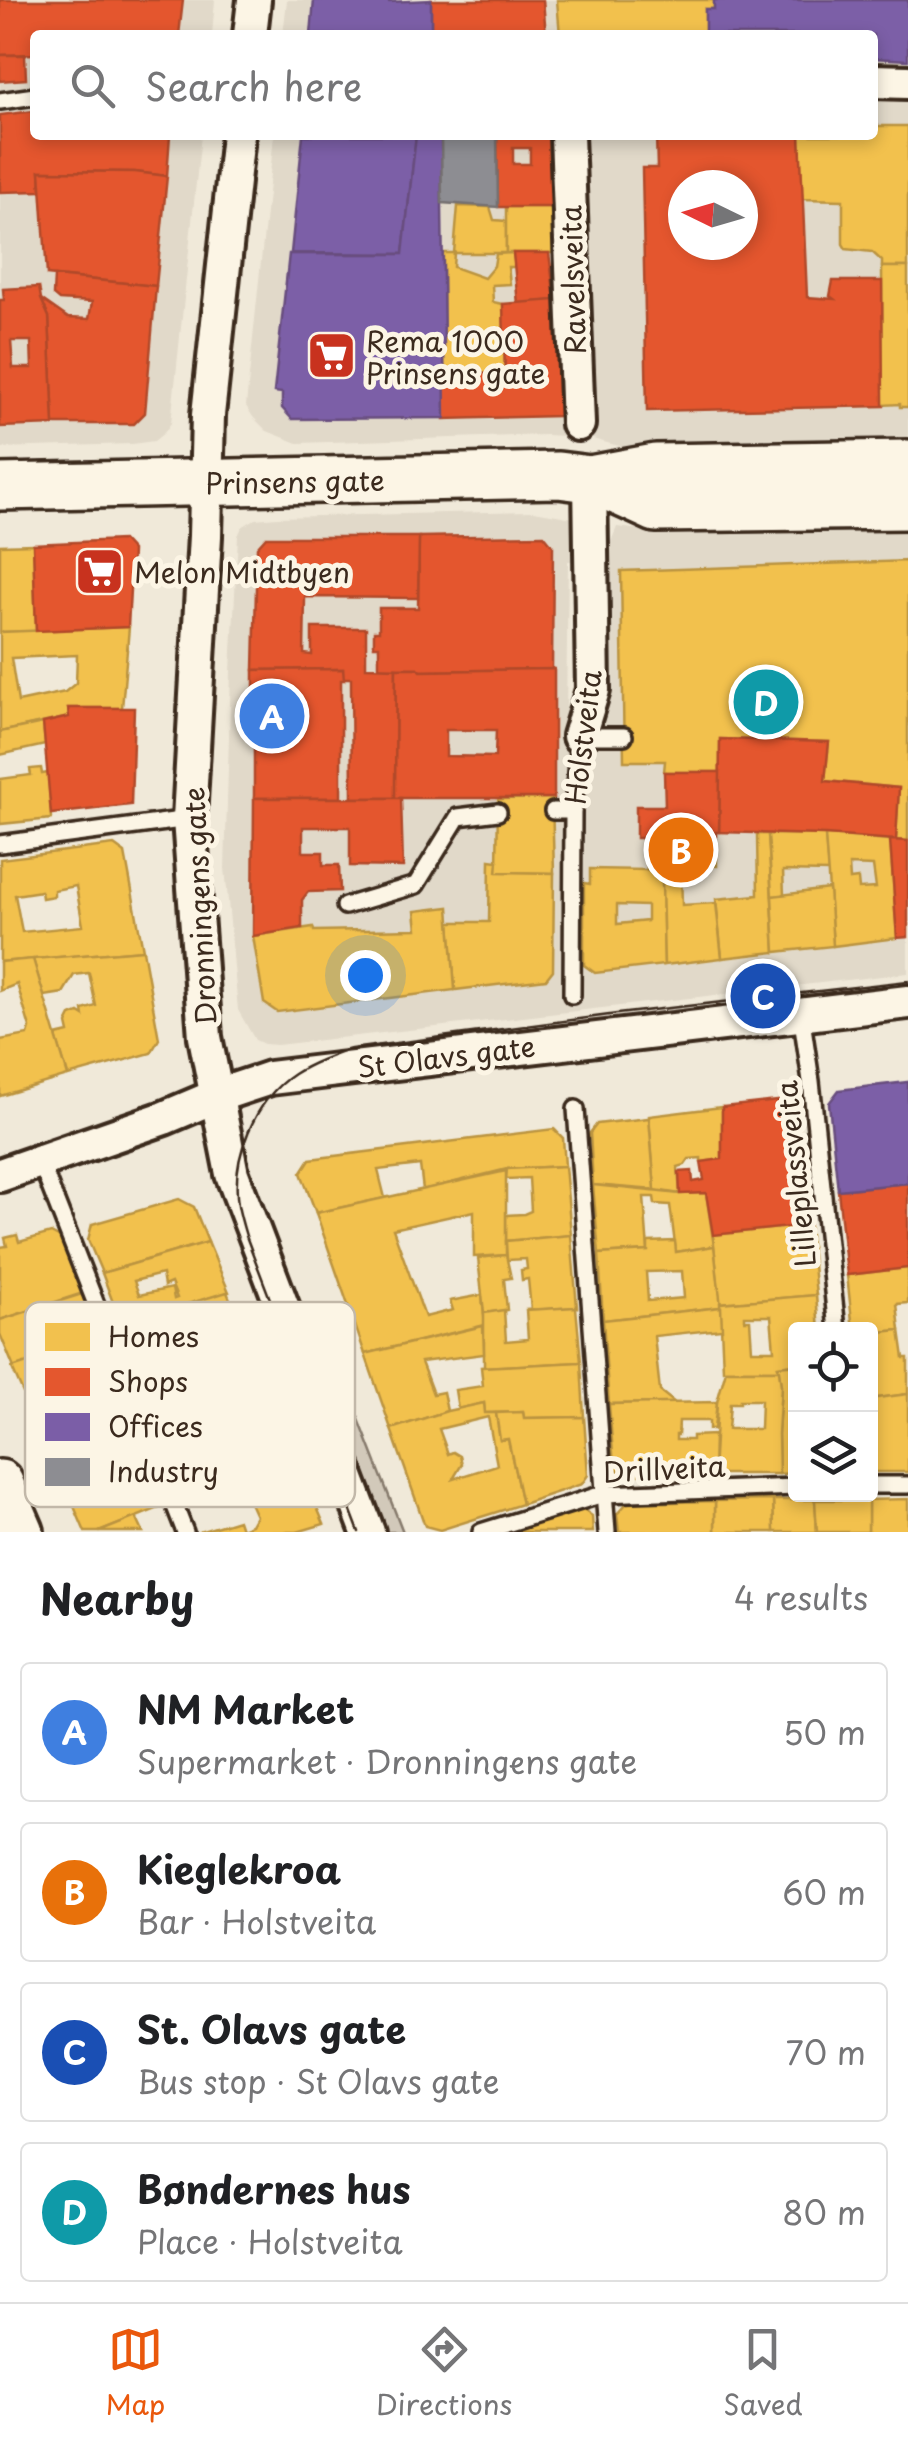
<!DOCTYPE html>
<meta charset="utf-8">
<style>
:root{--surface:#fff;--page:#f2f2f2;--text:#202124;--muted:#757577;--line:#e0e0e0;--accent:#ea580c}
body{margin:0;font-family:"Playpen Sans",sans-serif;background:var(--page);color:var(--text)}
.controls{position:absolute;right:30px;bottom:30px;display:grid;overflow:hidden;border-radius:10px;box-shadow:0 5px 15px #0003}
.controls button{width:90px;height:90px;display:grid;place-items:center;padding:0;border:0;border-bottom:2px solid var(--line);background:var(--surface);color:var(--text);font:50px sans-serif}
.compass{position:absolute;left:668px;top:170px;width:90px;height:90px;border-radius:50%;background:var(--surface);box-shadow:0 5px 15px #0003;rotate:275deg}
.you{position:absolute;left:365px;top:975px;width:35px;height:35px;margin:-25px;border:8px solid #fff;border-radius:50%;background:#1a73e8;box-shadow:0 0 0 15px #1a73e833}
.badge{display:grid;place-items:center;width:65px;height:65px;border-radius:50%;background:var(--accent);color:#fff;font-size:32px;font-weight:700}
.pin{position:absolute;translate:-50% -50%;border:5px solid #fff;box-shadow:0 2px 10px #0006}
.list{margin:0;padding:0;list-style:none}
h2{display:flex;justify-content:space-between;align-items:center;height:130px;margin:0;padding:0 40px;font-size:42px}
h2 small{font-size:32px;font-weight:400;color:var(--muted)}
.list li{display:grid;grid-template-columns:65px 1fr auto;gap:30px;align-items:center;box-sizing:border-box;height:140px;margin:0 20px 20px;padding:0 20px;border:2px solid var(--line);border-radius:10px}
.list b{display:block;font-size:38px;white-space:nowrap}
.list p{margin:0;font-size:32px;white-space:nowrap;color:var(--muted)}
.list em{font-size:32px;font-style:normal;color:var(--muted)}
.icon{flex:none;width:55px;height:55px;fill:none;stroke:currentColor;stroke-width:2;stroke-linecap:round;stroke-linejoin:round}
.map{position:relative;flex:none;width:908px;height:1532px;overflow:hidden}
.search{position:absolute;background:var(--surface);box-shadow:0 5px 15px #0003;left:30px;right:30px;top:30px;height:110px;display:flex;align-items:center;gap:25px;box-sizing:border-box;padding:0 35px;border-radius:10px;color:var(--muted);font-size:38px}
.sheet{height:770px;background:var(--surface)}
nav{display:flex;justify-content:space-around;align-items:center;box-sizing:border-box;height:140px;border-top:2px solid var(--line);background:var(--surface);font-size:28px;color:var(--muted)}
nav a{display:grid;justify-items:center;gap:5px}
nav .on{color:var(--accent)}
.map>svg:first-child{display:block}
</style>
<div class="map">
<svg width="908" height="1532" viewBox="0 0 908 1532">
<rect width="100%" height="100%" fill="#f0e9d9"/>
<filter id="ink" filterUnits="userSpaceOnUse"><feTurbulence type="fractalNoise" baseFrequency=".01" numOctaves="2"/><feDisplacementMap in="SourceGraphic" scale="20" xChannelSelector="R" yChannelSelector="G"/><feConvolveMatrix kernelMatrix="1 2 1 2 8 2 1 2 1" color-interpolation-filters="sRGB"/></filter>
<g filter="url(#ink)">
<g fill="#e1d9c9" fill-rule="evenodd">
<polygon points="0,0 215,0 212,35 35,35 35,135 201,135 171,423 164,433 154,441 132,444 0,448"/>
<path d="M 287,0 L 908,0 L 908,444 L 634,450 L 585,437 L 546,435 L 298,443 L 267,431 L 253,417 L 246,406 L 274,135 L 873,135 L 873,35 L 283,35 ZM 683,185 L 743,185 L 743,245 L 683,245 Z"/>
<polygon points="534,511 579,519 582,561 568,561 566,717 579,736 609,698 608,549 617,527 633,529 908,528 908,973 277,1045 264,1044 255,1040 238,1010 225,868 231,671 238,536 242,527 255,519 277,517"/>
</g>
<polygon fill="#d2c9ba" stroke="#867a6c" stroke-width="2.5" points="339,1368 403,1532 372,1532 314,1377"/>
<g fill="#f2c14e" stroke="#bb9440" stroke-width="2.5" fill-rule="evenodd">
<polygon points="557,0 714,0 714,9 705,9 705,35 560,35"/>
<polygon points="873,126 908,126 908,267 882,267 882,261 872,252 846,249 843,244 843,200 802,199 800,135 873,135"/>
<polygon points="458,206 490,207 494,220 506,221 506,253 454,253"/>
<rect x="506" y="207" width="47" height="46"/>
<polygon points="443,253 454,253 453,267 484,278 494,266 496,254 513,253 515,267 508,267 510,284 492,285 493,302 503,304 505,373 444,375"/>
<polygon points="882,267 908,267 908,407 900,407 900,404 883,405"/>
<polygon points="33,544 36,631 0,632 0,545"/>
<polygon points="908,561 908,841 896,840 899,788 825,781 829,742 720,739 720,772 664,772 665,761 624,761 621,571"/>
<path d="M 129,627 L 122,708 L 68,708 L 69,717 L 0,732 L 0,632 ZM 77,655 L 76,683 L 65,692 L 18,702 L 11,658 Z"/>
<polygon points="43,723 45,745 0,755 0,732"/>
<polygon points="41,768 42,774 48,773 51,819 0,824 0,779 31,775 30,769"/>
<polygon points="552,798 554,873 497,872 498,799"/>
<polygon points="757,834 768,834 775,952 722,958 716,899 758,895"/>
<polygon points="768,834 825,835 828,872 783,871 784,895 772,896"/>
<path d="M 825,835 L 890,840 L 897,938 L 833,946 ZM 849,865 L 873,866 L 876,888 L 859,889 L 858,879 L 850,880 Z"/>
<path d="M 648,838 L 661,838 L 664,965 L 595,973 L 584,965 L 584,883 L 590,884 L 590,869 L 647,870 ZM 617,905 L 647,906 L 647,921 L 617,924 Z"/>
<polygon points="661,838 716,838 717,866 689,864 681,870 682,905 716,903 722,958 664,965"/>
<path d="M 114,845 L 125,853 L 143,950 L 0,962 L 0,859 ZM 76,886 L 83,926 L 22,932 L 15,895 L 41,891 L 42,898 L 54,896 L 54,890 Z"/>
<polygon points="490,860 498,861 497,872 554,873 553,970 546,979 455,990 450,922 489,922"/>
<polygon points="829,889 833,946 775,952 772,896"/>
<polygon points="449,907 455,990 277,1012 264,1003 253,936 313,927 314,931 417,929 415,911"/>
<polygon points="143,950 159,1039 151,1053 68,1076 56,1036 69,1033 67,1024 71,1016 79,1013 84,1016 83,1010 96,1006 89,973 74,975 63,993 44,996 33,959"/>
<polygon points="33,959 68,1076 0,1096 0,1040 28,1035 30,1028 17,984 0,991 0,962"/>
<polygon points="722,1107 722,1159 701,1162 701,1158 689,1159 685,1165 678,1167 680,1194 655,1190 649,1116"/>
<polygon points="649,1118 655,1190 593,1185 590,1133 597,1124"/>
<polygon points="554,1129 563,1138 565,1166 507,1169 423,1190 420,1165 378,1170 385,1198 316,1213 301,1173 310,1159"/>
<polygon points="565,1166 571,1235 506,1241 506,1215 524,1214 531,1211 529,1178 506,1179 507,1169"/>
<polygon points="506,1171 506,1255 474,1257 474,1211 393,1229 425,1317 453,1310 450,1301 482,1295 485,1325 365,1354 316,1213"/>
<polygon points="593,1185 680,1194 706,1193 714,1246 676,1252 670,1205 655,1204 654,1197 644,1197 648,1251 599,1254"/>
<polygon points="179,1199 194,1207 208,1242 102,1273 88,1240 92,1224"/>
<polygon points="809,1225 816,1295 720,1303 713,1235"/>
<polygon points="51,1233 64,1240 83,1293 0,1320 0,1247 7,1246 5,1238 17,1235 19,1242"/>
<polygon points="571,1235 577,1307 531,1310 528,1279 522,1280 521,1270 527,1269 526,1259 507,1260 506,1241"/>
<path d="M 675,1241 L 676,1252 L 714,1246 L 721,1307 L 603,1320 L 599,1254 L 648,1251 L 648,1242 ZM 682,1271 L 684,1298 L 648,1301 L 646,1272 Z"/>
<path d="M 208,1242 L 229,1292 L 121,1324 L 102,1273 ZM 162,1274 L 164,1286 L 171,1283 L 177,1298 L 174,1299 L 172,1288 L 139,1295 L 134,1281 Z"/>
<polygon points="506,1255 511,1278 504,1279 507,1310 484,1313 478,1258"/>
<polygon points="908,1268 908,1303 897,1304 900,1330 870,1333 870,1330 853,1330 847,1275"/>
<polygon points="227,1292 253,1354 194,1375 176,1331 149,1340 151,1344 131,1350 121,1324"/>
<polygon points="82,1294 99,1339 14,1368 0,1334 0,1320"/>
<path d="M 816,1295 L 819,1330 L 796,1330 L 796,1364 L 778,1366 L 779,1370 L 723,1370 L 720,1303 ZM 745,1316 L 771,1316 L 774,1350 L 752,1350 L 750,1320 L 745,1320 Z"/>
<polygon points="576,1307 581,1362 484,1367 484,1313 504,1310 506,1341 528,1339 526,1310"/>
<polygon points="721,1307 722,1329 654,1336 660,1391 675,1403 609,1404 603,1320"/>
<polygon points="483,1326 484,1354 421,1362 433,1394 443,1392 447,1411 391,1429 365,1354"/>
<polygon points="900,1330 904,1358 908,1358 908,1394 870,1399 870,1333"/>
<polygon points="101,1339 110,1366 86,1374 85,1383 90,1385 96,1401 93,1406 100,1411 124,1401 135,1428 53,1462 12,1368"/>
<polygon points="581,1362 584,1417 524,1418 523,1412 485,1413 484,1403 458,1409 455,1390 483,1386 481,1367"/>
<polygon points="796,1364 796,1409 793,1409 792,1425 796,1425 796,1473 779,1474 778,1434 781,1386 778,1366"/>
<path d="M 726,1370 L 779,1370 L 781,1386 L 778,1434 L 779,1474 L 713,1474 L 717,1402 ZM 740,1400 L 761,1400 L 760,1429 L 728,1429 L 730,1403 L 740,1403 Z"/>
<polygon points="908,1394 908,1472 872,1472 870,1399"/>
<polygon points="717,1402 714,1429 709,1429 709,1421 679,1421 678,1435 676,1435 676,1440 692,1440 692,1436 714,1435 713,1474 623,1475 614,1465 609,1404"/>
<path d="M 484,1403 L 485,1413 L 496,1413 L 500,1440 L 508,1439 L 522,1504 L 440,1530 L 425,1526 L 391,1429 L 447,1411 ZM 488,1417 L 497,1465 L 453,1479 L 462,1464 L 460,1456 L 453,1452 L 448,1454 L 439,1429 Z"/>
<polygon points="523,1412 524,1418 584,1417 588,1475 582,1484 522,1504 508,1439 500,1440 496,1413"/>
<path d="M 135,1428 L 164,1506 L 99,1532 L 85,1532 L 55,1462 ZM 120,1463 L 130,1491 L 116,1497 L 104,1469 Z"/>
<polygon points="287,1437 324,1524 297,1532 199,1532 238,1520 241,1529 251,1525 256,1516 242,1485 233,1491 190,1505 177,1472"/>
<polygon points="908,1499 908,1532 868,1532 868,1500"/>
<polygon points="773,1500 815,1500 817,1532 774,1532"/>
<polygon points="773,1500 774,1532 715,1532 715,1501"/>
<polygon points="815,1500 868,1500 868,1532 817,1532"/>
<polygon points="715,1501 715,1532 619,1532 617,1514 627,1503"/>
<polygon points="582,1509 592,1516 593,1532 509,1532"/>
<polygon points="136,1517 143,1532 99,1532"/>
</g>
<g fill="#e4572e" stroke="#b14a29" stroke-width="2.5" fill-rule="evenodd">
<polygon points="0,0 183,0 179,35 35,35 35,54 0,55"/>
<polygon points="431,0 543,0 546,35 431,35"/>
<polygon points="0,55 25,55 26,79 0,81"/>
<polygon points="35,111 35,135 170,135 167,176 135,172 40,171 41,191 0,192 0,115"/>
<path d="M 497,135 L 551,135 L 552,207 L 498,207 ZM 513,148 L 530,148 L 530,164 L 513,164 Z"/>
<path d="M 656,135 L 800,135 L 807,297 L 834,299 L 830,296 L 833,281 L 882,281 L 883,405 L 885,406 L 647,411 L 642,168 L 657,168 ZM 683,185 L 743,185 L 743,245 L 683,245 Z"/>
<polygon points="40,171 135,172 167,176 156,286 47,275"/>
<polygon points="513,253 549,253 555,300 518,304"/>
<polygon points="54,276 156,286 145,413 134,424 54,424 49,317 41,299 68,318 89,319 92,302 59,300 53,295"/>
<path d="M 39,287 L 41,299 L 49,317 L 54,425 L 0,427 L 0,300 L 4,300 L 3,289 ZM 11,341 L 31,341 L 32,368 L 13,368 Z"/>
<polygon points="555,300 559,416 444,419 444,375 505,373 503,304"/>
<polygon points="544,535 553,546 552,669 421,671 418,668 379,668 379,646 374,646 374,631 379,631 379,608 418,608 419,537"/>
<polygon points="266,537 419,537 418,598 305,597 304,654 312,655 312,628 366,628 366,667 396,668 395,798 352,798 351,678 343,678 343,669 254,670 257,547"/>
<polygon points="122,540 132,551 128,627 36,631 33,544"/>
<path d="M 396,668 L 418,668 L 421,671 L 554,669 L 554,798 L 395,798 ZM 446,730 L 496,730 L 495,757 L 446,756 Z"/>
<polygon points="343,669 344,680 341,680 341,798 254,798 254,670"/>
<polygon points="68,708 134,708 131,805 51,814 43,723 69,717"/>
<polygon points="720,739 829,742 825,781 899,788 896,840 825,835 719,832"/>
<polygon points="664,772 720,772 719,832 716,832 716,838 636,838 636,806 665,806"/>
<polygon points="254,798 401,798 403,867 350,866 350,827 303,827 303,852 323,852 323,865 339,865 340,891 308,892 302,900 302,928 253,936"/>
<polygon points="890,840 908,841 908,937 897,938"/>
<polygon points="787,1100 797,1109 809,1225 713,1235 706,1193 680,1194 679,1172 692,1171 693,1182 704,1180 701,1162 722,1159 722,1107"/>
<polygon points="908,1183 908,1268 847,1275 838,1190"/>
</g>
<g fill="#7b5ea7" stroke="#684e7e" stroke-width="2.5">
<polygon points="314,0 387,0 389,2 431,0 431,35 311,35"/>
<polygon points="714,0 908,0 908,60 873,58 873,35 705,35 705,9 714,9"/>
<polygon points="303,135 416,135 403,254 291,253"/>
<polygon points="416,135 441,135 445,418 292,419 282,408 282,393 274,392 289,254 403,254"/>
<polygon points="908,1082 908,1183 838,1190 829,1103 839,1090"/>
</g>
<polygon fill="#8d8d92" stroke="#746f6f" stroke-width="2.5" points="441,135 497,135 498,207 442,203"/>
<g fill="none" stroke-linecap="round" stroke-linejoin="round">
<defs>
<g id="service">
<polyline points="0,101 35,96"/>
<polyline points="553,811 573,811"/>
<polyline points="0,844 189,819"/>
<polyline points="345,906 416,885 458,817 498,812"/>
<polyline points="572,995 573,811 579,736 624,736"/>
<polyline points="801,1013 811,1081 837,1330"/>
<polyline points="576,1109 607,1532"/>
<polyline points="40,1161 185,1532"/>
<polyline points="870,1485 908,1485"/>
<polyline points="481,1532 603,1494 796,1487"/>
</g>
<g id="minor">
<polyline points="250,35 254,0"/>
<polyline points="873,81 908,82"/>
<polyline points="238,135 208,415 205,536 189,819 205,1037 232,1174 368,1532"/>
<polyline points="567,135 578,424"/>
<polyline points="579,736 593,690 590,479"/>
<polyline points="0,1175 164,1118 216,1096 270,1078 908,1002"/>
</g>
<g id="secondary">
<polyline points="590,479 656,467 908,463"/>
<polyline points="0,487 558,475 590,479 656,509 908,506"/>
<polyline points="0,1483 21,1532"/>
</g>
</defs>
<use href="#service" stroke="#3b2a1e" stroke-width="22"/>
<use href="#minor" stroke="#3b2a1e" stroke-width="40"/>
<use href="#secondary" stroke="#3b2a1e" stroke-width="52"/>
<use href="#service" stroke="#fcf5e5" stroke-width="15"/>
<use href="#minor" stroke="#fcf5e5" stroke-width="32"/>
<use href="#secondary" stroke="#fcf5e5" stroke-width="45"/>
<path stroke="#3b2a1e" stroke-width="2.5" d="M 359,1532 L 246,1236 C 243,1226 240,1216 238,1205 C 231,1159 254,1100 294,1074 C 311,1063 331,1056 351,1049 L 617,1014 L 908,981"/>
</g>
</g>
<defs>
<symbol id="supermarket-square" viewBox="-11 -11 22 22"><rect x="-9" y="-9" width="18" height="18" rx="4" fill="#c8321e" stroke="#fcf5e5"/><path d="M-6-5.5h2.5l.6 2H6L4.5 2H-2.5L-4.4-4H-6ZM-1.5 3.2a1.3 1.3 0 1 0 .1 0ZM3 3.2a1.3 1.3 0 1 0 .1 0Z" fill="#fff"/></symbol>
</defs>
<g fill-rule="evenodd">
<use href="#supermarket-square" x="304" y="328" width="55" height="55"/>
<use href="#supermarket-square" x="72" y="544" width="55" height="55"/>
</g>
<g text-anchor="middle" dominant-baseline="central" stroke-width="10" stroke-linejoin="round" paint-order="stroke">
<g font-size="28" fill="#3b2a1e" stroke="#fcf5e5">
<text transform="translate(572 280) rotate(-92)">Ravelsveita</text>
<text transform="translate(295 481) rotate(-1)">Prinsens gate</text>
<text transform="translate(582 737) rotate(-83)">Holstveita</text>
<text transform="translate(199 906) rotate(-93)">Dronningens gate</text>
<text transform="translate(446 1056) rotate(-7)">St Olavs gate</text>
<text transform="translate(795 1174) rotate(-96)">Lilleplassveita</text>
<text transform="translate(664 1468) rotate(-3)">Drillveita</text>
</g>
<g font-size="28" fill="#3b2a1e" stroke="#fcf5e5" text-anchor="start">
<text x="366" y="340">Rema 1000<tspan x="366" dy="32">Prinsens gate</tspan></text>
<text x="134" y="571">Melon Midtbyen</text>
</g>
</g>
<rect x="25" y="1302" width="330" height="205" rx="15" fill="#fcf5e5" stroke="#c2b8a9" stroke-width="2.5"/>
<rect x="45" y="1323" width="45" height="28" fill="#f2c14e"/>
<rect x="45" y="1368" width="45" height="28" fill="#e4572e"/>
<rect x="45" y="1413" width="45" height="28" fill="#7b5ea7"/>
<rect x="45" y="1458" width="45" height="28" fill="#8d8d92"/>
<g font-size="28" fill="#3b2a1e">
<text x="108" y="1347">Homes</text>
<text x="108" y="1392">Shops</text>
<text x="108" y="1437">Offices</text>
<text x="108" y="1482">Industry</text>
</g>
</svg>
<div class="controls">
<button><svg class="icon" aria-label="locate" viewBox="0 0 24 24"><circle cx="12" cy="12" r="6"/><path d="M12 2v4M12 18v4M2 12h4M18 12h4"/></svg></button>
<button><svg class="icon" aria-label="layers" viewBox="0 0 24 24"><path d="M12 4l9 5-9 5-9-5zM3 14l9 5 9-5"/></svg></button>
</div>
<svg class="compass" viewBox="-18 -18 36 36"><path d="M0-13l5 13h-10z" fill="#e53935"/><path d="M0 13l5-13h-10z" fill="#757577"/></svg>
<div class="you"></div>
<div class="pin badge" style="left:272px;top:716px;background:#3f7fe0">A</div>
<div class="pin badge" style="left:681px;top:850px;background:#e8710a">B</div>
<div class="pin badge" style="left:763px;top:996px;background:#1a4fb4">C</div>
<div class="pin badge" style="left:766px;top:702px;background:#0f9aa8">D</div>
<div class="search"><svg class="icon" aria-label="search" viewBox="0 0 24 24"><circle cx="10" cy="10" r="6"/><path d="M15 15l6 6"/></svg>Search here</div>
</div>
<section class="sheet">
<h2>Nearby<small>4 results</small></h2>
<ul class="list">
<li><span class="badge" style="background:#3f7fe0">A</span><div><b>NM Market</b><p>Supermarket · Dronningens gate</p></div><em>50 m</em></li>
<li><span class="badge" style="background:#e8710a">B</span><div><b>Kieglekroa</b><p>Bar · Holstveita</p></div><em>60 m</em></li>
<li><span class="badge" style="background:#1a4fb4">C</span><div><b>St. Olavs gate</b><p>Bus stop · St Olavs gate</p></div><em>70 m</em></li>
<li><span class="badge" style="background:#0f9aa8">D</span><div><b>Bøndernes hus</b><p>Place · Holstveita</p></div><em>80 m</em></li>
</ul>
</section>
<nav>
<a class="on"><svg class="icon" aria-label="map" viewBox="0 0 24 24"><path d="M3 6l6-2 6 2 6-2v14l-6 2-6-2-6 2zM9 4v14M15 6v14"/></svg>Map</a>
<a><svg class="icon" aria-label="directions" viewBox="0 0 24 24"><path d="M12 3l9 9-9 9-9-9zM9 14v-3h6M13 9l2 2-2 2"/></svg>Directions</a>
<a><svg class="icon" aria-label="saved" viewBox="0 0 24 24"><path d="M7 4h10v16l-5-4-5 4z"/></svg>Saved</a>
</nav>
